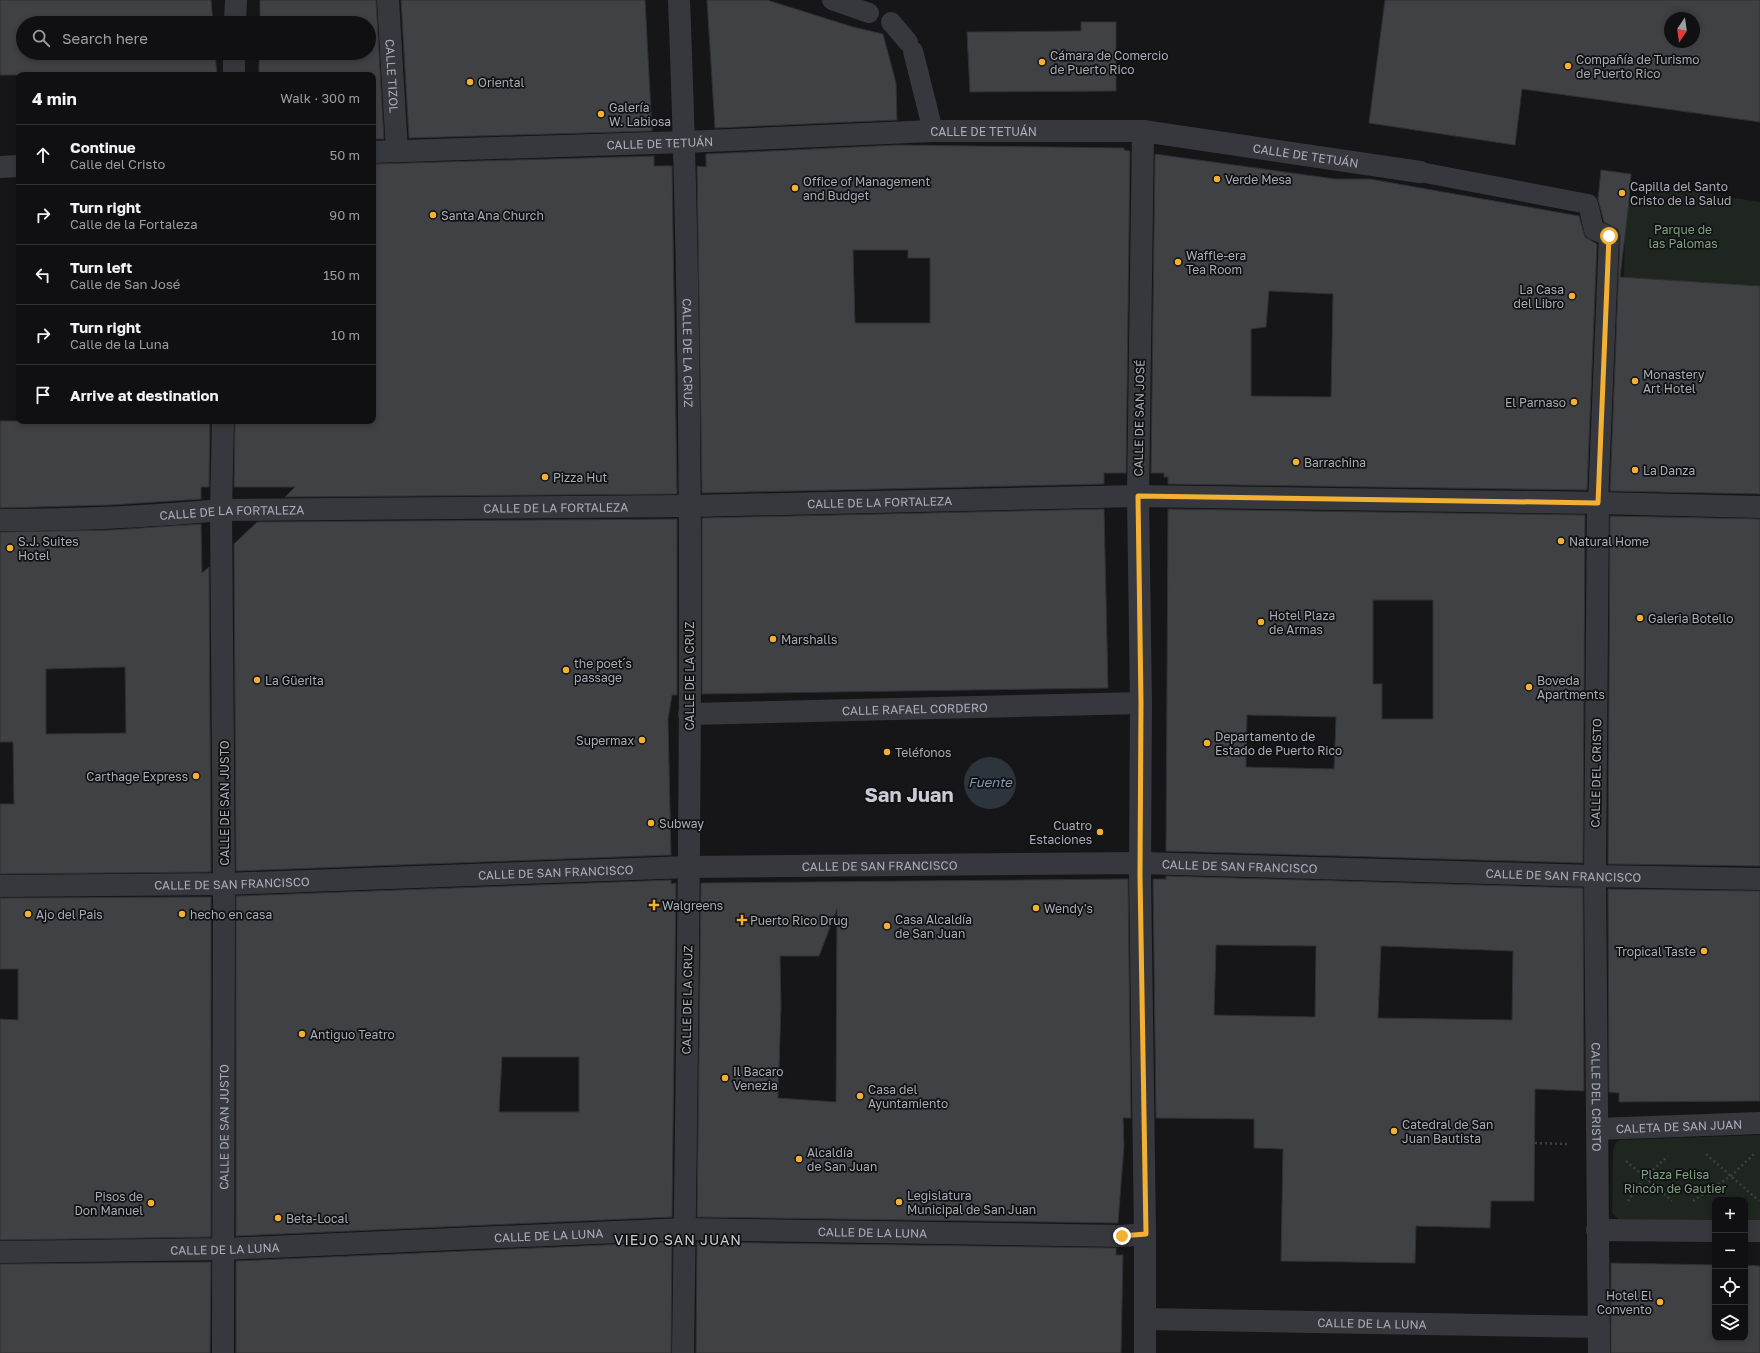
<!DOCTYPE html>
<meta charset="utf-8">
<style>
:root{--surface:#101012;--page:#1e1e20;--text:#f1f3f6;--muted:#9c9d9f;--line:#303032}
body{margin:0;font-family:"Golos Text",sans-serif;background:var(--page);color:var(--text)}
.controls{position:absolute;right:12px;bottom:12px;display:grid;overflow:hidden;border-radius:8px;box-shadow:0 2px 6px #0003}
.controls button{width:36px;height:36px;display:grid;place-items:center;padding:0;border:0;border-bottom:1px solid var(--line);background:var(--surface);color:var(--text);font:20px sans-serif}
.compass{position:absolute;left:1664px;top:12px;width:36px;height:36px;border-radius:50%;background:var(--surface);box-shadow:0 2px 6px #0003;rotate:193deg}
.stop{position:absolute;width:12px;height:12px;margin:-9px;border:3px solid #f2b134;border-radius:50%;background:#fff}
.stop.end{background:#f2b134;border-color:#fff;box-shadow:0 1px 4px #0008}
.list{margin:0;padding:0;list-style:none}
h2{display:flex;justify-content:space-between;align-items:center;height:52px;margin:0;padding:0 16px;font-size:17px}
h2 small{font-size:13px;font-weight:400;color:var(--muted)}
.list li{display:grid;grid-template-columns:26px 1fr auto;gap:12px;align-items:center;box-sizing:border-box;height:60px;padding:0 16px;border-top:1px solid var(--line)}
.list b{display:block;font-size:15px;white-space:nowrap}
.list p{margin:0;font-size:13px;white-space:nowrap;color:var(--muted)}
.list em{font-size:13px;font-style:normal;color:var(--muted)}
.icon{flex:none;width:22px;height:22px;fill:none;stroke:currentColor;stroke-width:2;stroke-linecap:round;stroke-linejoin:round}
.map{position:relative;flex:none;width:1760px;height:1353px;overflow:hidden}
.search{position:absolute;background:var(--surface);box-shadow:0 2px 6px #0003;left:16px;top:16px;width:360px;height:44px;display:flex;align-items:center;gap:10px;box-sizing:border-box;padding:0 14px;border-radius:22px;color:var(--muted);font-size:15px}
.panel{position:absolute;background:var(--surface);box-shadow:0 2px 6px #0003;left:16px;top:72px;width:360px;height:352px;border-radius:8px}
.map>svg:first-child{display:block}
</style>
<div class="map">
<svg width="1760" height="1353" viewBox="0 0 1760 1353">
<rect width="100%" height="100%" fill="#161618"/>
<g fill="#1e261f">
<polygon points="1648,184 1760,202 1760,286 1624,277 1625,230 1628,202 1643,204"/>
<polygon points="1760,1135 1760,1223 1745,1223 1745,1200 1715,1200 1715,1223 1620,1221 1612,1212 1613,1151 1616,1142 1620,1140"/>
</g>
<circle fill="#2c353c" cx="990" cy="783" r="26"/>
<g fill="#404145" stroke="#303034" fill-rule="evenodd">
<polygon points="0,0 211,0 213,23 23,23 23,53 215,53 217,75 0,75"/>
<polygon points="260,0 376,0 384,139 373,139 373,75 259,75 259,53 369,53 369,23 260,23"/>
<polygon points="401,0 645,0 652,131 409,138"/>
<polygon points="707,0 767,0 853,27 883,34 896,83 897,120 715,128"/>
<path d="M 1385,0 L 1760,0 L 1760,122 L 1522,89 L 1515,145 L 1369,123 ZM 1670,18 L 1694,18 L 1694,42 L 1670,42 Z"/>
<polygon points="1081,22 1116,22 1116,91 970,92 967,32 1081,31"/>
<path d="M 897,145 L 1124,148 L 1124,150 L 1130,151 L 1126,473 L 1104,473 L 1104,484 L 702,493 L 697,166 L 706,167 L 706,154 ZM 853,250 L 908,250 L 908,258 L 930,258 L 930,323 L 855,323 Z"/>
<path d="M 1155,154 L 1335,179 L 1370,179 L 1579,216 L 1585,237 L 1597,244 L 1587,490 L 1168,484 L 1168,477 L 1164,477 L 1164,473 L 1151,473 ZM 1269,291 L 1333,294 L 1331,397 L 1251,396 L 1251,329 L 1266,327 Z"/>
<polygon points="654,156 654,166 672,166 677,494 285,497 295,487 234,487 235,421 373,421 373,164"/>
<polygon points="1601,170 1631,174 1629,202 1620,277 1760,286 1760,494 1610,491 1620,236 1618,229 1604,222 1598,199"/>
<polygon points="0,421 210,421 209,487 201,487 201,499 110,505 0,508"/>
<polygon points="1104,509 1108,688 702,694 702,518"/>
<path d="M 1168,509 L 1585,515 L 1583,863 L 1166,851 ZM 1373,600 L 1433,600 L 1433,719 L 1382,719 L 1382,684 L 1373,684 ZM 1247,715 L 1336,717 L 1334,769 L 1246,767 Z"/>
<polygon points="1610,516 1760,519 1760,866 1608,864"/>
<polygon points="677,519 677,695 672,695 668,719 671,855 236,871 234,544 257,522"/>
<path d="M 201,524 L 202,573 L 209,567 L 211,872 L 0,874 L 0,804 L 14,804 L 13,742 L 0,742 L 0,532 L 111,530 ZM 125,667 L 126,733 L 46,734 L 46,669 Z"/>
<path d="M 1166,876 L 1583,888 L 1584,1091 L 1535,1089 L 1534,1201 L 1491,1201 L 1490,1228 L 1416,1226 L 1415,1263 L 1281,1261 L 1283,1149 L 1254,1148 L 1254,1119 L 1156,1118 L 1153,879 L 1166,879 ZM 1216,945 L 1316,946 L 1315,1017 L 1214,1015 ZM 1381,946 L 1513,951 L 1512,1020 L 1378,1018 Z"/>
<path d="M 1128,879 L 1131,1118 L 1123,1118 L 1124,1146 L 1118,1223 L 697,1217 L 701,883 ZM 837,909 L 836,1102 L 778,1098 L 781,1006 L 780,956 L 819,956 Z"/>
<path d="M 671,880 L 671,884 L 676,883 L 672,1217 L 236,1236 L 236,896 ZM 502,1057 L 579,1057 L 579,1112 L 499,1112 Z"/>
<polygon points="1608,889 1760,891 1760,1101 1619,1102 1619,1093 1609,1092"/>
<polygon points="211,897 211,1237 0,1240 0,1019 18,1020 18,969 0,969 0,898"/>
<polygon points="672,1242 671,1353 236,1353 236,1261"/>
<polygon points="697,1242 1116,1248 1116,1255 1123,1255 1121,1353 696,1353"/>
<polygon points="211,1262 210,1353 0,1353 0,1264"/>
<polygon points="1611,1263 1715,1265 1715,1338 1745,1338 1745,1265 1760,1266 1760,1353 1611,1353"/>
</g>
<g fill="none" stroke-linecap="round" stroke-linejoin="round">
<g stroke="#3d3f44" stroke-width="2.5" stroke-dasharray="2 3" stroke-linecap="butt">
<polyline points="1535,1143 1568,1144"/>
<polyline points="1706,1154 1759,1201"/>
<polyline points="1626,1161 1672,1201"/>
<polyline points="1628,1201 1645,1177 1668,1156"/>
<polyline points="1693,1201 1731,1176 1755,1153"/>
</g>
<g stroke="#37383d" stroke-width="20">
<polyline points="832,0 869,13"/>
<polyline points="891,22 908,42"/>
<polyline points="913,51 933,131"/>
<polyline points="1420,172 1588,204 1594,230 1609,236 1598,503"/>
</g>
<g stroke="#37383d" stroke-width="22">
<path id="s1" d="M 388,0 L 397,151"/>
<path id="s2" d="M 679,0 C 697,451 689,902 683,1353"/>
<polyline points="235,23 236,0"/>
<polyline points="234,75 234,53"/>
<polyline points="1143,131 1138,496 1141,703 1140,875 1145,1234 1145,1353"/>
<path id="s3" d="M 373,152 L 685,142 L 933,131 L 1143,131 L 1420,172"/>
<polyline points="0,167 19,166"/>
<path id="s4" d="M 1598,503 L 1595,876 L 1599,1353"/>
<path id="s5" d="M 0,520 C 74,520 148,517 221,510 L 690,506 L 1138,496 L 1598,503 L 1760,507"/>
<path id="s6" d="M 689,714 L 1141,703"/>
<path id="s7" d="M 0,886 L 224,884 L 689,867 L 1140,863 L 1595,876 L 1760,879"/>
<path id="s8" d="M 1597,1129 L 1760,1123"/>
<polyline points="1597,1230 1715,1231"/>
<polyline points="1745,1231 1760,1231"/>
<path id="s9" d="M 0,1252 L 224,1249 L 685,1229 L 1122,1236 L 1145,1234"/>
<path id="s10" d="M 1145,1319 L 1599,1327"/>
<path id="s11" d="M 223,1353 L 224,884 L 221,510 L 223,421"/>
</g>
</g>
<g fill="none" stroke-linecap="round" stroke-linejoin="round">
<polyline stroke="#f2b134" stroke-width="5" points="1122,1236 1146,1234 1140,875 1141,703 1138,496 1598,503 1609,236"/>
</g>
<g fill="#f2b134" stroke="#111113" stroke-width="1.5">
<circle cx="1042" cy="62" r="4"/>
<circle cx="1568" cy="66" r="4"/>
<circle cx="470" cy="82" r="4"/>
<circle cx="601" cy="114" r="4"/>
<circle cx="1217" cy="179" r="4"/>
<circle cx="795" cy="188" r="4"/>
<circle cx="1622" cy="193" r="4"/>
<circle cx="433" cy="215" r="4"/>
<circle cx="1178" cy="262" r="4"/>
<circle cx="1572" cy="296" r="4"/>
<circle cx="1635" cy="381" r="4"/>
<circle cx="1574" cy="402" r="4"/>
<circle cx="1296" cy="462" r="4"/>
<circle cx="1635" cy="470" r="4"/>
<circle cx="545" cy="477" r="4"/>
<circle cx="1561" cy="541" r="4"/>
<circle cx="10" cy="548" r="4"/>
<circle cx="1640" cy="618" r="4"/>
<circle cx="1261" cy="622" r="4"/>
<circle cx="773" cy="639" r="4"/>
<circle cx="566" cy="670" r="4"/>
<circle cx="257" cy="680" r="4"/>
<circle cx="1529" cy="687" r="4"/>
<circle cx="642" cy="740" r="4"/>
<circle cx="1207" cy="743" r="4"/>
<circle cx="887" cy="752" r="4"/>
<circle cx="196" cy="776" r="4"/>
<circle cx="651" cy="823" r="4"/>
<circle cx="1100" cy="832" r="4"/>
<path d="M652 899h4v4h4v4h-4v4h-4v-4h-4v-4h4z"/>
<circle cx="1036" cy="908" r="4"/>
<circle cx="28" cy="914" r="4"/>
<circle cx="182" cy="914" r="4"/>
<path d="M740 914h4v4h4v4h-4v4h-4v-4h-4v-4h4z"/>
<circle cx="887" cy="926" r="4"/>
<circle cx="1704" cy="951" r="4"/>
<circle cx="302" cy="1034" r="4"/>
<circle cx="725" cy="1078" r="4"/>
<circle cx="860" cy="1096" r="4"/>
<circle cx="1394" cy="1131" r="4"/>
<circle cx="799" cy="1159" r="4"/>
<circle cx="899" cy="1202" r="4"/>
<circle cx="151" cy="1203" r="4"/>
<circle cx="278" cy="1218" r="4"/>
<circle cx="1660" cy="1302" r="4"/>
</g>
<g text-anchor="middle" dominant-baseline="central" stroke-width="3.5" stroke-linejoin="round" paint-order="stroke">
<g font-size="12" fill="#a8adb8" stroke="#111113" text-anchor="start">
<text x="1050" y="55">Cámara de Comercio<tspan x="1050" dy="14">de Puerto Rico</tspan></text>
<text x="1576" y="59">Compañía de Turismo<tspan x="1576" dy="14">de Puerto Rico</tspan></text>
<text x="478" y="82">Oriental</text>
<text x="609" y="107">Galería<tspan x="609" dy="14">W. Labiosa</tspan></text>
<text x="1225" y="179">Verde Mesa</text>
<text x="803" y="181">Office of Management<tspan x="803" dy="14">and Budget</tspan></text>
<text x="1630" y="186">Capilla del Santo<tspan x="1630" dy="14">Cristo de la Salud</tspan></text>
<text x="441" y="215">Santa Ana Church</text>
<text x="1186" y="255">Waffle-era<tspan x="1186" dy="14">Tea Room</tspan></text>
<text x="1564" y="289" text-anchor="end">La Casa<tspan x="1564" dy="14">del Libro</tspan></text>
<text x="1643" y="374">Monastery<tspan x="1643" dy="14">Art Hotel</tspan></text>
<text x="1566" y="402" text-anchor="end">El Parnaso</text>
<text x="1304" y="462">Barrachina</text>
<text x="1643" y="470">La Danza</text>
<text x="553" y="477">Pizza Hut</text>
<text x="18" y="541">S.J. Suites<tspan x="18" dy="14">Hotel</tspan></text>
<text x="1569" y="541">Natural Home</text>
<text x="1269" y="615">Hotel Plaza<tspan x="1269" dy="14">de Armas</tspan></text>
<text x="1648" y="618">Galeria Botello</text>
<text x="781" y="639">Marshalls</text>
<text x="574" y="663">the poet´s<tspan x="574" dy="14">passage</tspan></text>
<text x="265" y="680">La Güerita</text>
<text x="1537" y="680">Boveda<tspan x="1537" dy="14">Apartments</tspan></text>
<text x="1215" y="736">Departamento de<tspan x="1215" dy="14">Estado de Puerto Rico</tspan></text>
<text x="634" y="740" text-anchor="end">Supermax</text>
<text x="895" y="752">Teléfonos</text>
<text x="188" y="776" text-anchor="end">Carthage Express</text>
<text x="659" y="823">Subway</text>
<text x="1092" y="825" text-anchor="end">Cuatro<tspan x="1092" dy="14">Estaciones</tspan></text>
<text x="662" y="905">Walgreens</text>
<text x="1044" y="908">Wendy's</text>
<text x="36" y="914">Ajo del Pais</text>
<text x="190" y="914">hecho en casa</text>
<text x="895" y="919">Casa Alcaldía<tspan x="895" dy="14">de San Juan</tspan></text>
<text x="750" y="920">Puerto Rico Drug</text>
<text x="1696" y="951" text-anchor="end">Tropical Taste</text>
<text x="310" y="1034">Antiguo Teatro</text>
<text x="733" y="1071">Il Bacaro<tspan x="733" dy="14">Venezia</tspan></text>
<text x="868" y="1089">Casa del<tspan x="868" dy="14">Ayuntamiento</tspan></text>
<text x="1402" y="1124">Catedral de San<tspan x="1402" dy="14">Juan Bautista</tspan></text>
<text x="807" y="1152">Alcaldía<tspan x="807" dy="14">de San Juan</tspan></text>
<text x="907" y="1195">Legislatura<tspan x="907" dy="14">Municipal de San Juan</tspan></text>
<text x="143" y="1196" text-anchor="end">Pisos de<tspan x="143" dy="14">Don Manuel</tspan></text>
<text x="286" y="1218">Beta-Local</text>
<text x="1652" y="1295" text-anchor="end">Hotel El<tspan x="1652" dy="14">Convento</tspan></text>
</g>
<g font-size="12" fill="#a8adb8" stroke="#111113">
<text stroke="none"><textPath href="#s1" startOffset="76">CALLE TIZOL</textPath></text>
<text stroke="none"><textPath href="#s3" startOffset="611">CALLE DE TETUÁN</textPath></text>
<text stroke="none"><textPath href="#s3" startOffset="287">CALLE DE TETUÁN</textPath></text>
<text stroke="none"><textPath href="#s3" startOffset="935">CALLE DE TETUÁN</textPath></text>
<text stroke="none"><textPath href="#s2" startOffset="353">CALLE DE LA CRUZ</textPath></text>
<text transform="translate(1139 418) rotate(-89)">CALLE DE SAN JOSÉ</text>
<text stroke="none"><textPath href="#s5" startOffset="880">CALLE DE LA FORTALEZA</textPath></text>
<text stroke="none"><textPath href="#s5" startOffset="556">CALLE DE LA FORTALEZA</textPath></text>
<text stroke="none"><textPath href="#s5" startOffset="232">CALLE DE LA FORTALEZA</textPath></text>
<text transform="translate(689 676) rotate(-90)">CALLE DE LA CRUZ</text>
<text stroke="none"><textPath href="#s6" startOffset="226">CALLE RAFAEL CORDERO</textPath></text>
<text transform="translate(1596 773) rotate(-89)">CALLE DEL CRISTO</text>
<text transform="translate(224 803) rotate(-90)">CALLE DE SAN JUSTO</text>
<text stroke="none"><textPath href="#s7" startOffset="880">CALLE DE SAN FRANCISCO</textPath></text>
<text stroke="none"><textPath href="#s7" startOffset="1240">CALLE DE SAN FRANCISCO</textPath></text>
<text stroke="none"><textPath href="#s7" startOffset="556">CALLE DE SAN FRANCISCO</textPath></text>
<text stroke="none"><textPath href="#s7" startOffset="1564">CALLE DE SAN FRANCISCO</textPath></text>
<text stroke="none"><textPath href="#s7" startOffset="232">CALLE DE SAN FRANCISCO</textPath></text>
<text transform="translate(687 1000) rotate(-89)">CALLE DE LA CRUZ</text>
<text stroke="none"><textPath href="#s4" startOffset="594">CALLE DEL CRISTO</textPath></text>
<text stroke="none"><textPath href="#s8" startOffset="82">CALETA DE SAN JUAN</textPath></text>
<text stroke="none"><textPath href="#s11" startOffset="226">CALLE DE SAN JUSTO</textPath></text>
<text stroke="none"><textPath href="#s9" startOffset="873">CALLE DE LA LUNA</textPath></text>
<text stroke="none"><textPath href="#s9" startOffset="549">CALLE DE LA LUNA</textPath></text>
<text stroke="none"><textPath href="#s9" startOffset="225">CALLE DE LA LUNA</textPath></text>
<text stroke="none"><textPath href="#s10" startOffset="227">CALLE DE LA LUNA</textPath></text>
</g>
<g font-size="12" fill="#7fa381" stroke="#111113">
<text x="1683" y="229">Parque de<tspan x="1683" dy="14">las Palomas</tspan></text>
<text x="1675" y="1174">Plaza Felisa<tspan x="1675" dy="14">Rincón de Gautier</tspan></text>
</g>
<g font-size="13" font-style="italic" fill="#7f9bb3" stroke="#111113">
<text x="990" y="782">Fuente</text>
</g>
<g font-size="14" letter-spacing="1" fill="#c9ccd4" stroke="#111113">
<text x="678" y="1239">VIEJO SAN JUAN</text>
</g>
<g font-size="20" font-weight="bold" fill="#c9ccd4" stroke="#111113">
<text x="909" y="794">San Juan</text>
</g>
</g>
</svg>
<div class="controls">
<button>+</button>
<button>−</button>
<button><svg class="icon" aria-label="locate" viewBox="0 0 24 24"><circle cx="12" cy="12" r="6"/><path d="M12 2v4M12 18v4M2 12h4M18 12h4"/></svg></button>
<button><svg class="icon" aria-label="layers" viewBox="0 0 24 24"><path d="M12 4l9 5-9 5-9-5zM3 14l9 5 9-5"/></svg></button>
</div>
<svg class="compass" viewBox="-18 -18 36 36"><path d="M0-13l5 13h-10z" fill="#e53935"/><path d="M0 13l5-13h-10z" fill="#9c9d9f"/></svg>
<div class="stop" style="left:1609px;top:236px"></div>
<div class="stop end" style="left:1122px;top:1236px"></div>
<div class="search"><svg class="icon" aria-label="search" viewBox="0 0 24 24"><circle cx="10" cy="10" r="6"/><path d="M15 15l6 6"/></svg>Search here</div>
<section class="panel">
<h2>4 min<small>Walk · 300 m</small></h2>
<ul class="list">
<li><svg class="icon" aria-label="ahead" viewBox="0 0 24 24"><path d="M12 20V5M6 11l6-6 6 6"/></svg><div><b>Continue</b><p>Calle del Cristo</p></div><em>50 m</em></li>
<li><svg class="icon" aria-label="right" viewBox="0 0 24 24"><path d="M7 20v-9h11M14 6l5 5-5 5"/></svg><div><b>Turn right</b><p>Calle de la Fortaleza</p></div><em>90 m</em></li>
<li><svg class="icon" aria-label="left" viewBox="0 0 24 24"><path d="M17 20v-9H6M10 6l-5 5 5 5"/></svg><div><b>Turn left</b><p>Calle de San José</p></div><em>150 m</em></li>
<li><svg class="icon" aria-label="right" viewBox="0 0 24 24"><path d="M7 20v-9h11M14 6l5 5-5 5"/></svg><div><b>Turn right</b><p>Calle de la Luna</p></div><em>10 m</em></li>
<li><svg class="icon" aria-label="arrive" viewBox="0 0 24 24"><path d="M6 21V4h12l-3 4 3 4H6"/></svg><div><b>Arrive at destination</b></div></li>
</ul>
</section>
</div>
